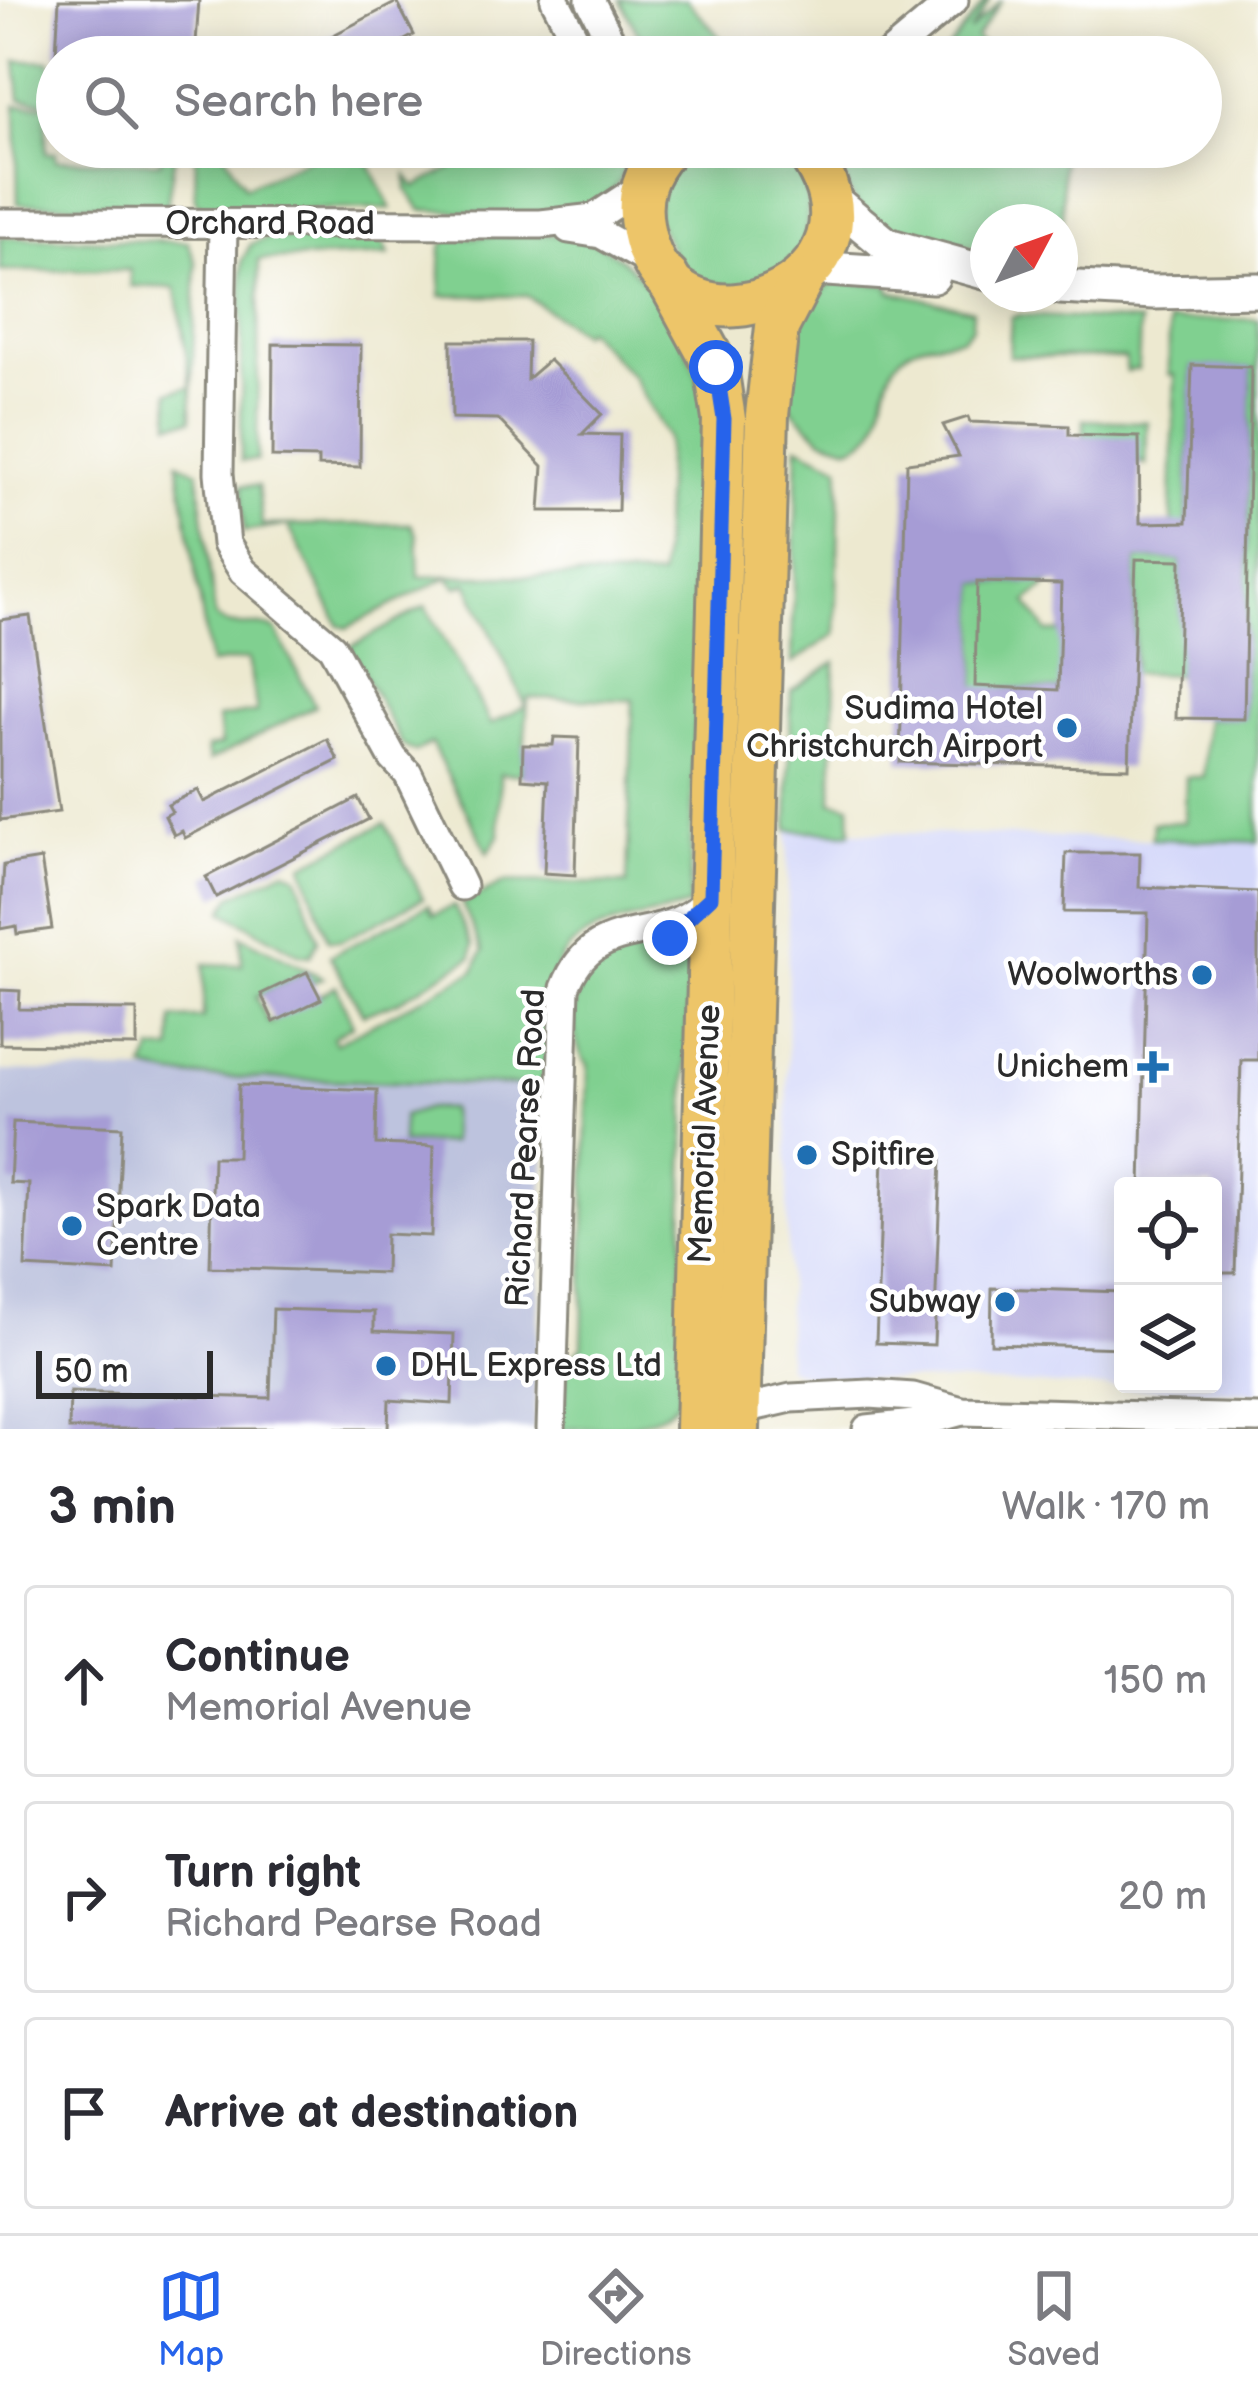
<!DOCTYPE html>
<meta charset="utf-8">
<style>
:root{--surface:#fff;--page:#f7f7f7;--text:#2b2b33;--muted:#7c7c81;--line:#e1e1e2;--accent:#2563eb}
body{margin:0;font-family:"Balsamiq Sans",sans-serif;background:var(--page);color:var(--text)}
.controls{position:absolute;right:36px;bottom:36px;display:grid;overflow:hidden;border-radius:12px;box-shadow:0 6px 30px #0003}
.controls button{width:108px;height:108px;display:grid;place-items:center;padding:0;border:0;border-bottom:3px solid var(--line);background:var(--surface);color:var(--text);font:60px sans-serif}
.compass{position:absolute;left:970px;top:204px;width:108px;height:108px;border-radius:50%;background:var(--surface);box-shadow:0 6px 30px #0003;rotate:49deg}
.scale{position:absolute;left:36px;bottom:30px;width:177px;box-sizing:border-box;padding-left:12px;border:6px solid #2b2b2b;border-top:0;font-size:33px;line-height:42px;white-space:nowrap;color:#2b2b2b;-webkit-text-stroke:9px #fff;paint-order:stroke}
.stop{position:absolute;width:36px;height:36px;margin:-27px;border:9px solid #2563eb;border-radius:50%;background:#fff}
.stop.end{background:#2563eb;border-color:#fff;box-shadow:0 3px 12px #0008}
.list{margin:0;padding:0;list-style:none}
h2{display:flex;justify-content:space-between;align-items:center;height:156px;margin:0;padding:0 48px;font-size:51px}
h2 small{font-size:39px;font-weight:400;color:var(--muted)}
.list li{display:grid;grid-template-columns:78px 1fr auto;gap:36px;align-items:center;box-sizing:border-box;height:192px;margin:0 24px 24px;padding:0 24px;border:3px solid var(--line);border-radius:12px}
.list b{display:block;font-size:45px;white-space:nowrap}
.list p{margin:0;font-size:39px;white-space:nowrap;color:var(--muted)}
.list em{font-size:39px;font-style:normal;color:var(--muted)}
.icon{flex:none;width:66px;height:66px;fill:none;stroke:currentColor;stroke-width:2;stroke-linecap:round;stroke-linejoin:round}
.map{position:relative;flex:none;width:1258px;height:1429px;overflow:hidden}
.search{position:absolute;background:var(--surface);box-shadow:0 6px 30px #0003;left:36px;right:36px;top:36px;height:132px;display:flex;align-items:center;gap:30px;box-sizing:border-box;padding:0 42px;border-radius:66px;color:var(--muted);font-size:45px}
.sheet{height:804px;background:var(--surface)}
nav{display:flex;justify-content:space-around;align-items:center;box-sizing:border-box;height:168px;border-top:3px solid var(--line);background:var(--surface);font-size:33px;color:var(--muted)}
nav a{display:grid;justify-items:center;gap:6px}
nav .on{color:var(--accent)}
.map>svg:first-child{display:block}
</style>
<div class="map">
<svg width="1258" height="1429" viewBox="0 0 1258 1429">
<rect width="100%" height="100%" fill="#fff"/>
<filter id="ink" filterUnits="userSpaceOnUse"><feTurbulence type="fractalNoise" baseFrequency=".00833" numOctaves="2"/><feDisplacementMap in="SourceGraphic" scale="24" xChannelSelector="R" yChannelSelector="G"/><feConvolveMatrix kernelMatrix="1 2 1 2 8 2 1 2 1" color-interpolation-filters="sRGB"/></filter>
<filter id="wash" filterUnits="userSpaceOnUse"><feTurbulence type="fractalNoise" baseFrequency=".004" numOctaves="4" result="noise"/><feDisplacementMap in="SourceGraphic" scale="48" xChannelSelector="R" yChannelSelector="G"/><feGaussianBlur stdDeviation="2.7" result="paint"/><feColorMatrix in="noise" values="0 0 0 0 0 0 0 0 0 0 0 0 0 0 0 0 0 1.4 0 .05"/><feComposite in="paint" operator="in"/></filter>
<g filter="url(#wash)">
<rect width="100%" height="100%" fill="#ede9d0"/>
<path fill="#d4d8f9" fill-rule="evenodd" d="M 788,830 L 1258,842 L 1258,1393 L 809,1376 L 787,1368 ZM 1123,1186 L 1213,1186 L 1213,1384 L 1123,1384 Z"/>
<polygon fill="#bdc3de" points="0,1071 547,1076 534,1429 0,1429"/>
<g fill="#80d090" stroke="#567e5e" stroke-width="3">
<polygon points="620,0 687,0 737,57 651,57"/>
<polygon points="986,0 990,0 969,32 1002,0 976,38 993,57 942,57"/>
<polygon points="16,60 50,61 57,103 20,99"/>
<polygon points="16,105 57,106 57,113 46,114 46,153 56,153 56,160 161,162 162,147 176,147 167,206 18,204"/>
<polygon points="196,147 221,147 245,187 335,147 361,147 391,208 205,211 195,200"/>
<path d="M 494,147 L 625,147 C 636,238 479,210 421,210 L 407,190 L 407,176 L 415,187 Z"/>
<path d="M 692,147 L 774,147 C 815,173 812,214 801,255 L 747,292 L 683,275 L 655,216 L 666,173 Z"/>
<path d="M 847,147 L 1062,147 L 1063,258 L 1060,222 L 988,222 L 988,251 L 909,233 L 907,238 C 866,218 835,199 847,147 Z"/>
<polygon points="0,237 188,242 196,263 191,420 170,424 169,392 191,387 176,288 131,286 130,270 0,271"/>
<polygon points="267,238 381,237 389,255 259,260 257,460 241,461 242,261 251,244"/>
<path d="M 449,238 C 485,238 558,228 590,241 C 651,266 692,346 706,406 L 689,906 C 636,922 558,919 550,992 C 547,1023 553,1056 546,1086 L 174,1076 L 144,1069 L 153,1051 L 172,1050 L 173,1019 L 203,1018 L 204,964 L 242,965 L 241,936 L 323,978 L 312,983 L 306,972 L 256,997 L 269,1024 L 336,986 L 353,1025 L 333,1037 L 336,1043 L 474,971 L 483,951 L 462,904 L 505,882 L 627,884 L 633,700 L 528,698 L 522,774 L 500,774 L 499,836 L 488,853 L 431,743 L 415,752 L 402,745 L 350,647 L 426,606 L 491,724 L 526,706 L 467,583 L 457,587 L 448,577 L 346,628 L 339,625 L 288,525 L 244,532 L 241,486 L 258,486 L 262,525 L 411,524 L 417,535 L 419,577 L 448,576 L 661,577 L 667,437 L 633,377 L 586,329 L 581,333 L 527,296 L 441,296 L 441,247 Z"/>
<path d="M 834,282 L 890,285 L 890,291 L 973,310 L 972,327 L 962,338 C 943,343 924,339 906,352 C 871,378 897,432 850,447 L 821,438 L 786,403 C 787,358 792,307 834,282 Z"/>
<polygon points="1019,315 1140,322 1138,369 1127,371 1125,358 1009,356 1011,318"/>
<polygon points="1258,319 1258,842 1152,839 1153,823 1185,822 1186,777 1204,777 1206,719 1244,718 1251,368 1192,366 1186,547 1176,547 1171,509 1175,375 1169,374 1169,321"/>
<polygon points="1084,420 1147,422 1146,465 1084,436"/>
<polygon points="798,446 840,466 836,634 792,663"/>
<path d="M 178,462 L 198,471 L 215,616 C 233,634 256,618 276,630 L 315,706 L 209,761 L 207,748 L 221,745 L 218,718 L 257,712 L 248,659 L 210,664 Z"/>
<polygon points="1136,559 1181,560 1179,675 1115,673 1115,666 1134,666"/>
<polygon points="977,583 1050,583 1027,602 1047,632 1060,632 1088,691 1006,688 974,762"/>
<polygon points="835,662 832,802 850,805 851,833 788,830 791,691"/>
<polygon points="385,823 423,898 341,941 328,940 303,865"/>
<polygon points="286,870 298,876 318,940 310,956 300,955 223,911 231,897"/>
<polygon points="428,905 433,915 454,906 473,945 472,957 397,1002 363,1014 330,956"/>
<path d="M 630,945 L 667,946 L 689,963 L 679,1398 C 662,1429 598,1429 561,1429 L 567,1360 L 582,1347 L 588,1065 C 565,1040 571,976 601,956 C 609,951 622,948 630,945 Z"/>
<polygon points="428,1108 450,1109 451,1143 402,1143 403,1116"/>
</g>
<g id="blocks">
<g fill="#a69cd5" fill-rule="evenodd">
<polygon points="59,0 199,0 195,57 56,54"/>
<polygon points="397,2 414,35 373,57 291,57"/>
<polygon points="451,341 528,341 527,379 549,360 557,368 602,414 582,434 620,435 618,511 540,511 543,466 498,419 452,418"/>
<polygon points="273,344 361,345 360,467 318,466 318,458 272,457"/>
<path d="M 1192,365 L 1251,367 L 1244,719 L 1176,718 L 1181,560 L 1136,559 L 1129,768 L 900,762 L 907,463 L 959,456 L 943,425 L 968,417 L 970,422 L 1069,426 L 1069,435 L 1139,437 L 1140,523 L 1187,522 ZM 977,582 L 1061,584 L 1058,690 L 975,686 Z"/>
<polygon points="30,616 59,812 0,820 0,620"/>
<polygon points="554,737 579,738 575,875 544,873 548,781 522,779 523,745 553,745"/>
<polygon points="327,739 338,760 185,838 182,831 174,835 165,816 172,812 168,805 198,790 204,802"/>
<polygon points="358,798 369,819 216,897 206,877"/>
<polygon points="1066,853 1140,853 1139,887 1258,892 1258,1060 1241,1060 1235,1273 1213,1273 1213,1186 1141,1186 1148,913 1064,912"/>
<polygon points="41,859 52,929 17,934 16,926 0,929 4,865"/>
<polygon points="307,972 321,999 274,1022 261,994"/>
<polygon points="0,990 20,991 19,1009 137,1010 137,1046 0,1044"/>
<polygon points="239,1085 377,1090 376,1144 434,1146 431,1236 386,1234 385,1273 210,1267 213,1157 237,1157"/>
<polygon points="13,1122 122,1127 115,1272 25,1267 29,1184 10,1183"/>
<polygon points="883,1157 941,1159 934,1345 876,1343"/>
<polygon points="992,1288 1123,1292 1123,1348 991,1344"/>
<polygon points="273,1309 374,1312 374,1331 454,1334 452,1404 389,1400 388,1429 69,1429 70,1392 270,1398"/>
</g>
</g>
</g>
<g filter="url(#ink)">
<use href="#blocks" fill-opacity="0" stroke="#8c8a7e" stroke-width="3"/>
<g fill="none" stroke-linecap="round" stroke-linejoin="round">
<defs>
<g id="minor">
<polyline points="555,0 584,57"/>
<polyline points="590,0 619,57"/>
<polyline points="886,57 954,0"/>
<polyline points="0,223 541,224 594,218 641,187"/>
<polyline points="223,224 219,473 226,544 243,571 332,647 393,758 408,774 462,886"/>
<polyline points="569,229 601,234 658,266"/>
<polyline points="726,1413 791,1398 870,1394 913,1397 962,1411 1258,1419"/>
<path d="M 551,1429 L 565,988 C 595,909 661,952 711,897"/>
<polyline points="867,1429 914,1424 962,1411"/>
</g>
<g id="tertiary">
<polyline points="829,197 887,245 988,273"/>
<polyline points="812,268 933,276"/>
<polyline points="1060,287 1154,292 1258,290"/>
</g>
<g id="primary">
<path d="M 667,147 C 644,173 636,197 643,231 C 673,380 910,281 804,147"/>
<polyline points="667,277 716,367 724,419 697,1429"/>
<polyline points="738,1429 767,415 777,327 801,281"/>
</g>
</defs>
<use href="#minor" stroke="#8c8a7e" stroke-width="33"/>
<use href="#tertiary" stroke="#8c8a7e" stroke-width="39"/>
<use href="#primary" stroke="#8c8a7e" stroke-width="48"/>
<use href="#minor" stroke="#fff" stroke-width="27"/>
<use href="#tertiary" stroke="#fff" stroke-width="33"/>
<use href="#primary" stroke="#edc569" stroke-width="42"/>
</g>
</g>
<g fill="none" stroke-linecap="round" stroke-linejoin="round" filter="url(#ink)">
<polyline stroke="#2563eb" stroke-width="15" points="670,938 657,932 683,923 711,897 724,419 716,367"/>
</g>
<g fill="#1f6fb2" stroke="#fff" stroke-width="4.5">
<circle cx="1067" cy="728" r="12"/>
<circle cx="1202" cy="975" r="12"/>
<path d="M1147 1049h12v12h12v12h-12v12h-12v-12h-12v-12h12z"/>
<circle cx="807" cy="1155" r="12"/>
<circle cx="72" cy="1226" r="12"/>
<circle cx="1005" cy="1302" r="12"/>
<circle cx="386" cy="1366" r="12"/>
</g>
<g text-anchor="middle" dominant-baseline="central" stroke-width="9" stroke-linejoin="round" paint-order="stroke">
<g font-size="33" fill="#2b2b2b" stroke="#fff">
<text x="270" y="224">Orchard Road</text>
<text transform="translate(705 1134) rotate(-88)">Memorial Avenue</text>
<text transform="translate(526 1148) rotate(-87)">Richard Pearse Road</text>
</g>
<g font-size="33" fill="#2b2b2b" stroke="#fff" text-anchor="end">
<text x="1043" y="709">Sudima Hotel<tspan x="1043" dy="38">Christchurch Airport</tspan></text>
<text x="1178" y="975">Woolworths</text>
<text x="1129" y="1067">Unichem</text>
<text x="831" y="1155" text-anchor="start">Spitfire</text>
<text x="96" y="1207" text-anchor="start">Spark Data<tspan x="96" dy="38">Centre</tspan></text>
<text x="981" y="1302">Subway</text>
<text x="410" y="1366" text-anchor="start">DHL Express Ltd</text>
</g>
</g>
</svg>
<div class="controls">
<button><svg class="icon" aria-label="locate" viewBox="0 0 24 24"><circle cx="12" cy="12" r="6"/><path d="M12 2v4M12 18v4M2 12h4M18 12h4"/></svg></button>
<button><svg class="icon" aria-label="layers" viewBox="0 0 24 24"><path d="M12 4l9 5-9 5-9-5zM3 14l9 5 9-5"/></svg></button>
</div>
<svg class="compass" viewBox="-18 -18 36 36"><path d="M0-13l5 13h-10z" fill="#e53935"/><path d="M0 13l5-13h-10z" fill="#7c7c81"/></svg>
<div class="scale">50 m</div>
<div class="stop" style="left:716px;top:367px"></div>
<div class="stop end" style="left:670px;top:938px"></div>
<div class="search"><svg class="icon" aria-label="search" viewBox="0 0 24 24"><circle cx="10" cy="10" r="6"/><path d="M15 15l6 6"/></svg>Search here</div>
</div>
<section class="sheet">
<h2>3 min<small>Walk · 170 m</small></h2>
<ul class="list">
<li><svg class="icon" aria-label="ahead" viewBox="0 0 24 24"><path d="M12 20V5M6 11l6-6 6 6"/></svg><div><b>Continue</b><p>Memorial Avenue</p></div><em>150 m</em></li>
<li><svg class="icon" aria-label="right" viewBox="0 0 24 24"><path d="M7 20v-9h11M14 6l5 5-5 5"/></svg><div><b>Turn right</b><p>Richard Pearse Road</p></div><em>20 m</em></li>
<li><svg class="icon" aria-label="arrive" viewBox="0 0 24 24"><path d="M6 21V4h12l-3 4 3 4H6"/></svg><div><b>Arrive at destination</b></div></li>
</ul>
</section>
<nav>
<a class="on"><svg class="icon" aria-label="map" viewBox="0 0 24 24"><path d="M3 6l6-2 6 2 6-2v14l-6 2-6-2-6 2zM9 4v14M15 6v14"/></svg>Map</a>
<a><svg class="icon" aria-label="directions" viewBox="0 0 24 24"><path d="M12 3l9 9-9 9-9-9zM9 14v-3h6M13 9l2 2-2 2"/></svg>Directions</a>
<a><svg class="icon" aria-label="saved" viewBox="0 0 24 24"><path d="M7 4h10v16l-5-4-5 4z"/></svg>Saved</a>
</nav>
